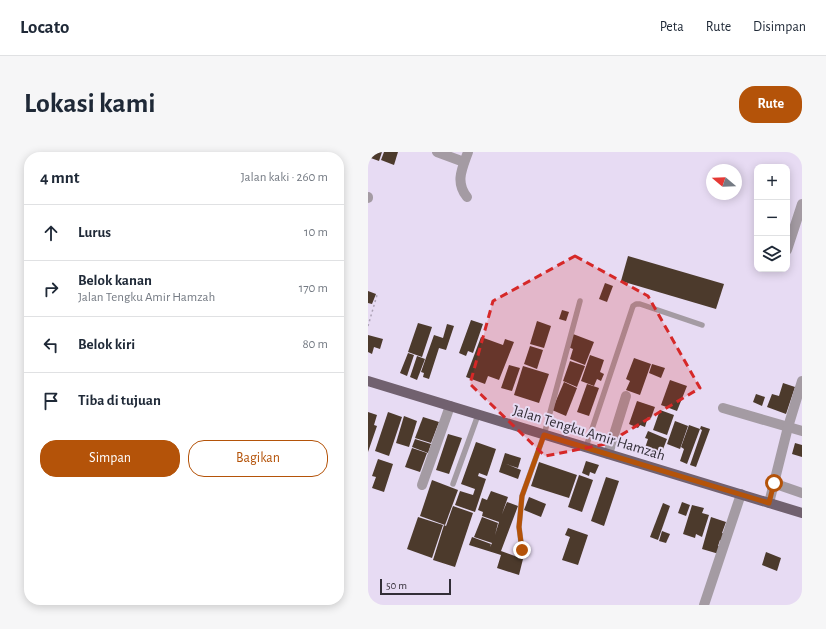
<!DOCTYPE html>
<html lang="id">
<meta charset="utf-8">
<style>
:root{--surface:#fff;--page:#f6f6f7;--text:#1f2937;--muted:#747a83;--line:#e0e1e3;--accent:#b45309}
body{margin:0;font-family:"Alegreya Sans",sans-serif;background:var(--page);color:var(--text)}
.controls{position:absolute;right:12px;top:12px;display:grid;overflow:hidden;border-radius:8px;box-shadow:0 2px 10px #0003}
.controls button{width:36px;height:36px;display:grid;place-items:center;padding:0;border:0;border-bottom:1px solid var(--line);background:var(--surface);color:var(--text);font:20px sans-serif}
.compass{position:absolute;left:338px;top:12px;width:36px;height:36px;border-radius:50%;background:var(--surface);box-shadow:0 2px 10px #0003;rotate:289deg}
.scale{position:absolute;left:12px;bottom:10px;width:71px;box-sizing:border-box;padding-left:4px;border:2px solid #332e37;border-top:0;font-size:11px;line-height:14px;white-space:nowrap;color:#332e37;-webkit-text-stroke:3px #e7dbf3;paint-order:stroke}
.stop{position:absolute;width:12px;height:12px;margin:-9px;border:3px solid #b45309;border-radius:50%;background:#fff}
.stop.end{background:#b45309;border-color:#fff;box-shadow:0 1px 4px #0008}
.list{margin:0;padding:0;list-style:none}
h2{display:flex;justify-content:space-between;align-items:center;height:52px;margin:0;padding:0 16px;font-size:17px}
h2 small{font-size:13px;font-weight:400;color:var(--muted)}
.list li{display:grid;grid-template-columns:26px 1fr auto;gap:12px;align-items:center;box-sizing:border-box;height:56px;padding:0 16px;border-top:1px solid var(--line)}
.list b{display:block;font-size:15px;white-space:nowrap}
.list p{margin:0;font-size:13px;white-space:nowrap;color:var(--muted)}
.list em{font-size:13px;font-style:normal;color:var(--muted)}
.actions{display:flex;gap:8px;padding:12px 16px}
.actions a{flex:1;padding:9px 0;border:1px solid var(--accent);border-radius:16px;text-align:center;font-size:14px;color:var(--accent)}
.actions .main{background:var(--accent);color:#fff}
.icon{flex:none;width:22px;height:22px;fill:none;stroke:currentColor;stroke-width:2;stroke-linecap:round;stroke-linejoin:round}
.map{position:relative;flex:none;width:434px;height:453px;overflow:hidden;border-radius:16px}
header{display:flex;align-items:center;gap:24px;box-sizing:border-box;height:56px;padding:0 20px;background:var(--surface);border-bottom:1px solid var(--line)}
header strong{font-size:19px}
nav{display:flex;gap:22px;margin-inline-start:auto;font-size:14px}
.intro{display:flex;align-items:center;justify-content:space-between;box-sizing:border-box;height:96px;padding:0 24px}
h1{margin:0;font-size:28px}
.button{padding:10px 18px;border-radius:16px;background:var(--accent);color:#fff;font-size:14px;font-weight:700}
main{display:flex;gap:24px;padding:0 24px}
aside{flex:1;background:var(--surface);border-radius:16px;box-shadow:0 2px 10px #0003}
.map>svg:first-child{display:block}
</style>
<header>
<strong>Locato</strong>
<nav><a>Peta</a><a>Rute</a><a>Disimpan</a></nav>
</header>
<div class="intro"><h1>Lokasi kami</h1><a class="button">Rute</a></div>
<main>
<aside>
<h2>4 mnt<small>Jalan kaki · 260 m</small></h2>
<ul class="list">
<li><svg class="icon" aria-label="ahead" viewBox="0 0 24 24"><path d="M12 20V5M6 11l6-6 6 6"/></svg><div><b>Lurus</b></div><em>10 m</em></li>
<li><svg class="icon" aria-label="right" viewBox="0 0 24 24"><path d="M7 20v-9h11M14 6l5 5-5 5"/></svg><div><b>Belok kanan</b><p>Jalan Tengku Amir Hamzah</p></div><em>170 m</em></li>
<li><svg class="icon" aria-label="left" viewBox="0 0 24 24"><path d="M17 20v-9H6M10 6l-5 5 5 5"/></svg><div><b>Belok kiri</b></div><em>80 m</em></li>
<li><svg class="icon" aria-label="arrive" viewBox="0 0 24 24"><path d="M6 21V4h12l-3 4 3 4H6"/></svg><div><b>Tiba di tujuan</b></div></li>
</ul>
<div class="actions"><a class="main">Simpan</a><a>Bagikan</a></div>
</aside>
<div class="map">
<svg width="434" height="453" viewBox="0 0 434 453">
<rect width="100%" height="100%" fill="#e7dbf3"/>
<g fill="#4c3a2c">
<polygon points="0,0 14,0 11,9 0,5"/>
<polygon points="16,0 30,0 26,13 13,8"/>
<polygon points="260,104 356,132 348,157 253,129"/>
<polygon points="237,131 245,134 239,150 231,147"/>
<polygon points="0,139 8,142 4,152 0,151"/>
<polygon points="194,158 201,160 198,169 191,167"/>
<polygon points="103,168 115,172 105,201 100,199 98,204 91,201"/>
<polygon points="169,169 183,174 176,196 162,192"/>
<polygon points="50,171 64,175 54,205 40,200"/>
<polygon points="79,172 86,174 78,198 71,196 61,227 55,225 56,221 53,220 66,183 75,186"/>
<polygon points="205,182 226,190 217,213 202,207 205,197 200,195"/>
<polygon points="0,183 15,187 12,197 6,195 4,202 0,200"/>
<polygon points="113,185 135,193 137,187 146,190 131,228 120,224 117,232 98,225"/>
<polygon points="162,194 175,198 169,217 156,212"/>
<polygon points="40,201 46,203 39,224 32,221"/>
<polygon points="222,203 236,208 232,220 236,222 233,229 229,227 226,234 213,229"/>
<polygon points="49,204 57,207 49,228 42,225"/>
<polygon points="266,206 283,212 272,243 258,238 262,229 258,227"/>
<polygon points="202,209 217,214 209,235 195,229"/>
<polygon points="284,212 297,216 293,226 281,221"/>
<polygon points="141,213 152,216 144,239 133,236"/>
<polygon points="155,214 181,222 171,251 146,243"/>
<polygon points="302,228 319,234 309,259 293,253"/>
<polygon points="196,230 209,236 198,264 184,258"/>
<polygon points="415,231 427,235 418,262 399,255 404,242 411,244"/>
<polygon points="219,232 231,236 221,264 209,260"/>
<polygon points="388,242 397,245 394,254 385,250"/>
<polygon points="269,249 287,255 283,266 280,265 277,275 272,273 270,276 261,272"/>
<polygon points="292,258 306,263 299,283 285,278"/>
<polygon points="0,260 9,263 6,273 9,274 0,300"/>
<polygon points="20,260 34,265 21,304 7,299"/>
<polygon points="36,264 49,269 41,295 28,291"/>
<polygon points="55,265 71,270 63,291 47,286"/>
<polygon points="307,269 320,274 312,297 299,292"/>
<polygon points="321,273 332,277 319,312 312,309 316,297 313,295"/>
<polygon points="333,274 342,277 328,315 322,313 334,278 332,277"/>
<polygon points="280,279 299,287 292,305 276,299 280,287 277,286"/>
<polygon points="80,282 94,286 81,322 68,318"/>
<polygon points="47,287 63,292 60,301 44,295"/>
<polygon points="108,290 128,297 119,324 111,321 110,324 118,327 107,360 87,353 92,339 105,343 107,337 93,332"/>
<polygon points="427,291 434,293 434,305 424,302"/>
<polygon points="44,296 59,301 52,320 37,315"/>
<polygon points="137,301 153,306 150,316 138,312 153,318 150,327 131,320"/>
<polygon points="10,307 25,312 16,340 4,336 8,325 4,324"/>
<polygon points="218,309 231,313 227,322 222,320 221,324 214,321"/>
<polygon points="171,310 209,323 201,346 163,334"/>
<polygon points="211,323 225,328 214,360 200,355"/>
<polygon points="238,325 251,329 236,374 223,369"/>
<polygon points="64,328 90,338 77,373 52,364"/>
<polygon points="123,339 140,345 134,362 139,350 150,354 133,399 155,407 151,423 129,416 133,403 101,393 104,385 123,392 122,395 124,391 106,385 114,365 130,371 127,383 131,370 114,364 115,360 110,358 114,346 119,348"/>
<polygon points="161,345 178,352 173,365 156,358"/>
<polygon points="314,350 322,353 318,364 310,361"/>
<polygon points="295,351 302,354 290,388 282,385"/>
<polygon points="324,353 336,356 334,361 341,363 334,385 328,382 327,386 315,382"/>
<polygon points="85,354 105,361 87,415 65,408 76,373 78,374"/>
<polygon points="50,365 75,373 64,406 39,397"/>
<polygon points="343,365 358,370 354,381 357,382 355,390 352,388 350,394 353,395 351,402 334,397"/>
<polygon points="200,376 220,383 210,413 194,408 202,385 197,383"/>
<polygon points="294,379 302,382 298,391 291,389"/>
<polygon points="398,400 413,406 409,419 394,413"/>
</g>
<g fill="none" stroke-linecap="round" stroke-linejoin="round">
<polyline stroke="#aba1b4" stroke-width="1.5" stroke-dasharray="2 3" stroke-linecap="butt" points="0,174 9,143"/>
<g stroke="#a49ba3" stroke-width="5.5">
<polyline points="218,295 265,154 268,152 272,152 334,173"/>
<polyline points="85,332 110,263"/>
<polyline points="154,398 151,375 154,344 176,283 212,149"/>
</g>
<g stroke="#a49ba3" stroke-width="10">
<polyline points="69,0 96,10"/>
<polyline points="0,45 0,46"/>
<path d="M 99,45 C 87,30 94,17 100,0"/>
<polyline points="419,98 434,52"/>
<polyline points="355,256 434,279"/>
<polyline points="240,302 258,244"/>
<polyline points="405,331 434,341"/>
<polyline points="54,333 82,254"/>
<polyline points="401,351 420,275 434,229"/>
<polyline points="336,453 373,342"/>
</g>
<polyline stroke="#71616f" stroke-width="10" points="0,229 434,361"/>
</g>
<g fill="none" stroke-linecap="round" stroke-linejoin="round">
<polyline stroke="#b45309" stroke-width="5" points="154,398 151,375 154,344 176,283 401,351 406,331"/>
</g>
<path fill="#d62828" fill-opacity="0.2" stroke="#d62828" stroke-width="3" stroke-dasharray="8 5" stroke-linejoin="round" d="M 207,104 L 280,144 L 332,236 L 238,292 L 177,304 L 102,232 L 125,149 Z"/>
<g text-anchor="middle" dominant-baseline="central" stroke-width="4" stroke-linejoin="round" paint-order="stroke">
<g font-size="15" fill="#332e37" stroke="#e7dbf3">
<text transform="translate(221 281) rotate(17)">Jalan Tengku Amir Hamzah</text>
</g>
</g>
</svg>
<div class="controls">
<button>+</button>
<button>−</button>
<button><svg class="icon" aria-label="layers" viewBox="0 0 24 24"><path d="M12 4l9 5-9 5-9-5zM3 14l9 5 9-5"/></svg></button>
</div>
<svg class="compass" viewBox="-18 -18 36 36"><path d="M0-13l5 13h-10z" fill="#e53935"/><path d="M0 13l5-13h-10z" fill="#747a83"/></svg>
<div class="scale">50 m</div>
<div class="stop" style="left:406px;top:331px"></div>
<div class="stop end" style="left:154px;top:398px"></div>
</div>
</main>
